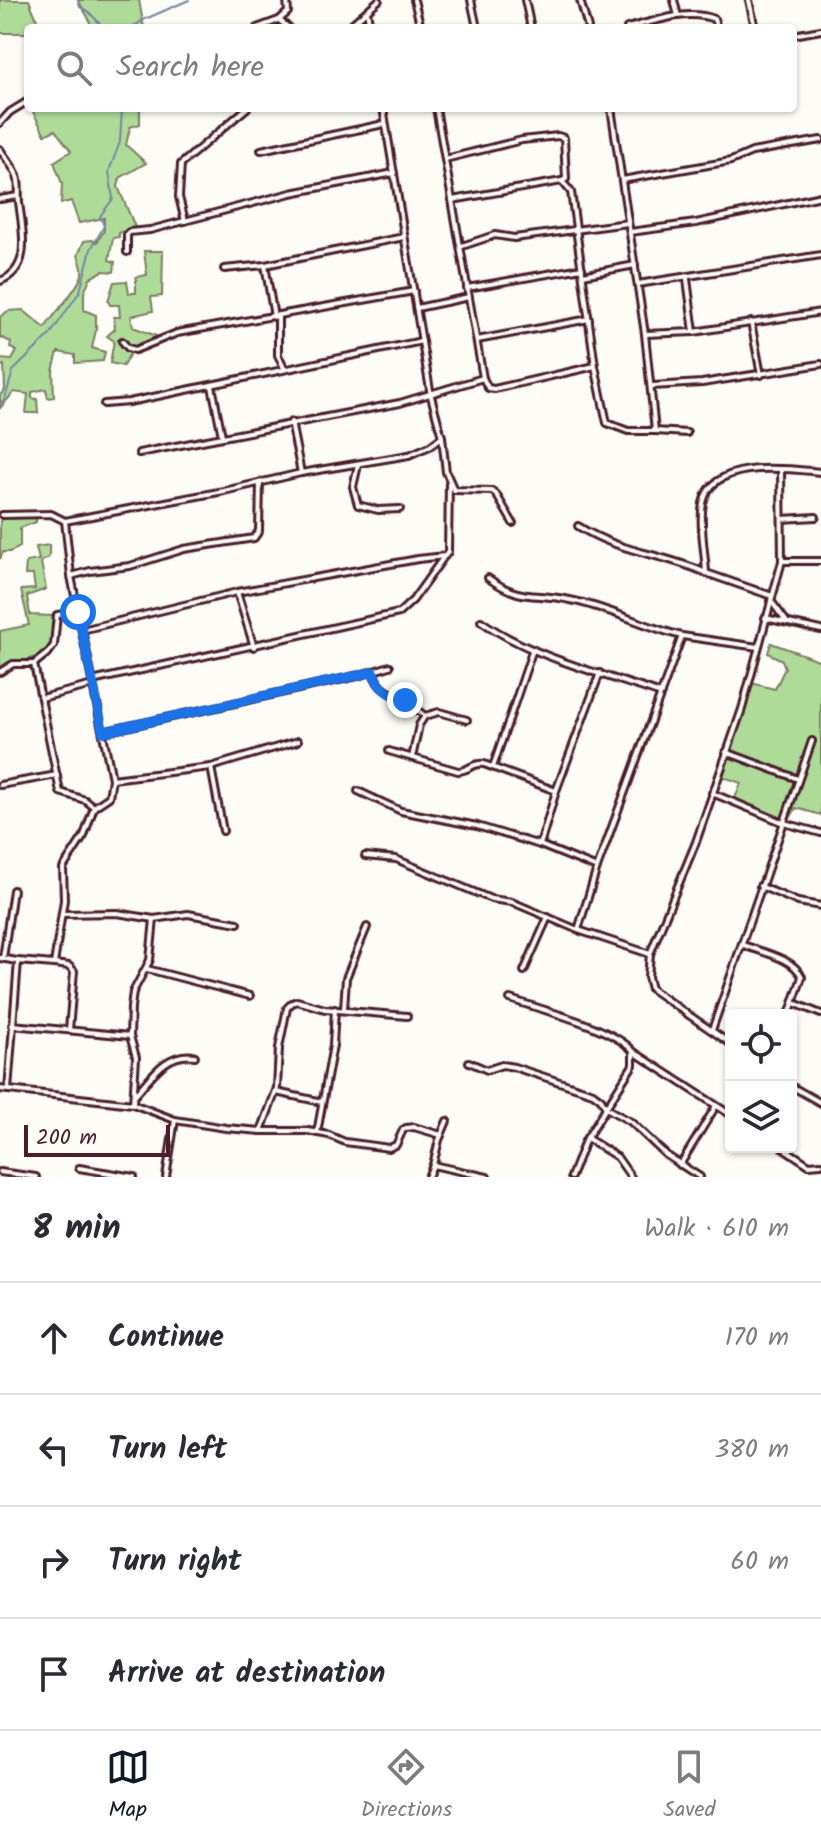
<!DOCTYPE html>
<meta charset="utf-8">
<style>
:root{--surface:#fff;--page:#f2f2f3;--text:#2b2b33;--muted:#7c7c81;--line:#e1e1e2;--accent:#111827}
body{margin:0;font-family:Kalam,sans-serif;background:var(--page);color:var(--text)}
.controls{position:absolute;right:24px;bottom:24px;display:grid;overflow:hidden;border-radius:8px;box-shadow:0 2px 6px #0004}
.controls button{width:72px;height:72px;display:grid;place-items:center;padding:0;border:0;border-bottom:2px solid var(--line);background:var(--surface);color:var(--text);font:40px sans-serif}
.scale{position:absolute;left:24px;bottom:20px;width:146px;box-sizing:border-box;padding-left:8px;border:4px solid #4a1f2b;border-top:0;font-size:22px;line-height:28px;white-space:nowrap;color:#4a1f2b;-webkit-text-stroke:6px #fdfcf7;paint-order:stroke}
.stop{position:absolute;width:24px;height:24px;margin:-18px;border:6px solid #1a73e8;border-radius:50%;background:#fff}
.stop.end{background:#1a73e8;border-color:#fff;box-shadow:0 2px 8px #0008}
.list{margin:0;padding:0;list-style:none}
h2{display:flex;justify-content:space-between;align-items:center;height:104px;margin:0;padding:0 32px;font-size:34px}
h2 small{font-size:26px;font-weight:400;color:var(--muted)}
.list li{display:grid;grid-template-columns:52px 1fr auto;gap:24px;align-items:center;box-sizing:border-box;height:112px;padding:0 32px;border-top:2px solid var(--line)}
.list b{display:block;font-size:30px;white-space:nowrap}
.list em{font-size:26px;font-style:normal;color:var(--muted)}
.icon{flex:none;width:44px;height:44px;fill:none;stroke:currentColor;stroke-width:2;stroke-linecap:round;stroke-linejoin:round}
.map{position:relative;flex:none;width:821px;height:1177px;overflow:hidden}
.search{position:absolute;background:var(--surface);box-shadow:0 2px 6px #0004;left:24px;right:24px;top:24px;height:88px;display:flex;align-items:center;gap:20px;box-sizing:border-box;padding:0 28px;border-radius:8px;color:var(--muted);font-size:30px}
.sheet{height:552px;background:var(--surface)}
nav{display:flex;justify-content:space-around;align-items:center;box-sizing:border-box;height:112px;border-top:2px solid var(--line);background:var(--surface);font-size:22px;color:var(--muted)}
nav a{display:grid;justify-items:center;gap:4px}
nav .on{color:var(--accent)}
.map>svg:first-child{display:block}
</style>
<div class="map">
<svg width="821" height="1177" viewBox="0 0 821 1177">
<rect width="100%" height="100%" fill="#fdfcf7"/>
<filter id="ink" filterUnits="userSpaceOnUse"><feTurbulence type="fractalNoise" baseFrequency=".0125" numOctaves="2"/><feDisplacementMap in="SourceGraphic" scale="16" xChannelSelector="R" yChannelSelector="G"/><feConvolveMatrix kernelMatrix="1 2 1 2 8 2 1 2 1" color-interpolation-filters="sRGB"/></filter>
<g filter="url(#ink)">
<g fill="#afdb99" stroke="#7c7d62" stroke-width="2">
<polygon points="0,0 29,0 38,22 30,24 28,33 0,33"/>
<polygon points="78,0 139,0 144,28 91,28 89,19"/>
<path d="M 31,108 L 140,108 L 140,124 L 130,127 L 126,145 L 146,163 L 120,178 L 118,187 L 135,227 L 119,233 L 119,237 L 113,238 L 109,260 L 115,262 L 114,272 L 103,271 L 90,278 L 84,293 L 84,310 L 96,315 L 96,330 L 92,348 L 105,352 L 103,361 L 75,363 L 75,355 L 58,352 L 53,371 L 54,397 L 48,398 L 46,389 L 32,392 L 32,398 L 37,399 L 38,413 L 26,413 L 28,394 L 14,392 L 0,408 L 0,395 L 5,390 L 4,365 L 0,366 L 0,359 L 12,360 L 17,351 L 10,348 L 11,342 L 0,337 L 0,317 L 8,311 L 23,310 L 45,328 C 53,315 81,285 82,274 C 83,267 80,261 78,255 L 84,241 L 92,240 L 97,242 L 104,231 L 104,218 L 79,223 L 71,201 L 61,204 L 62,184 L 54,162 L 71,151 L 55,130 L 45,135 Z"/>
<polygon points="144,251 163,251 162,296 151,297 153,311 131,316 133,327 156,336 156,339 133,348 123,366 110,363 114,341 107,336 115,329 114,317 120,317 119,305 110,305 108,301 114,282 127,281 129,293 136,293 136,277 147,275"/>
<polygon points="36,516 36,522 20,528 20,547 10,552 3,552 0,559 0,521 2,517"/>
<path d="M 49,545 L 49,557 L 41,562 L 46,589 L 27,596 L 30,615 L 53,616 L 51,646 C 38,662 16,659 0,670 L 0,631 L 29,625 L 21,590 L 35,589 L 33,575 L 25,575 L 26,562 L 39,560 L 36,547 Z"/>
<polygon points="771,643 821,661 821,815 796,808 788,822 735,798 741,783 718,775 751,683 775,689 785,668 782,660 768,653"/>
</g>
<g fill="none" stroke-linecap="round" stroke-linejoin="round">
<g stroke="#7586a2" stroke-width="2">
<polyline points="78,0 80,7 88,11 104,28"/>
<polyline points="132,28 143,20 189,0"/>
<polyline points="0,404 5,399 13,371 50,335 80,291 91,249 104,226 100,216 113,199 109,171 120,142 122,108"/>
</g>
<defs>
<g id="street">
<polyline points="414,0 421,28"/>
<polyline points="471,0 477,28"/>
<polyline points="525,0 531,28"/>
<polyline points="580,0 588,28"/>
<polyline points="674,0 678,16"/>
<polyline points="749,0 755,28"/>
<polyline points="367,11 370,28"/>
<polyline points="279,20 289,28"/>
<polyline points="257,28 279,20 288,12 287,0"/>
<polyline points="347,28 379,0"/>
<path d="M 627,28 C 653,22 687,8 714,19 L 717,28"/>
<polyline points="793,35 821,30"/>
<polyline points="0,123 10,112 28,101"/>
<path d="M 0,149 C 5,158 14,167 17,176 C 20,184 18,193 19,202 C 22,229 33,269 0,281"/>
<polyline points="261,150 384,124"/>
<polyline points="445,159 522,140 558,136 564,138 566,179 562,181"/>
<polyline points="622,180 731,161 752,152 821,140"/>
<polyline points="562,181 571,192 595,366 607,423 628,431 655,431 645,334 611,108"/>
<polyline points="0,199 18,196"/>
<polyline points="452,200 562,181"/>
<polyline points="185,221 179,197 181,164 247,108"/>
<polyline points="630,232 696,223 821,196"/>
<polyline points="462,246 495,235 514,238 628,223"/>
<polyline points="127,252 127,235 129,232 150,230 291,193 394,173"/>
<polyline points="265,265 274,317"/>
<polyline points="224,269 265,265 404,237"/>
<polyline points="583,275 635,265"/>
<polyline points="687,279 694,332"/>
<polyline points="638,284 821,255"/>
<polyline points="467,288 582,268"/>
<polyline points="417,308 469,297"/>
<polyline points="278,317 278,355 284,368"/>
<polyline points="751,322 761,375"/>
<polyline points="645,334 694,332 821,312"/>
<polyline points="477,340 589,319"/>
<polyline points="122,341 128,348 135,350 177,333 414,291"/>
<polyline points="483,378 488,388 494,389 595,366"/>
<polyline points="212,386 222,436"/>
<polyline points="652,386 702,383 821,364"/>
<polyline points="104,404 129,402 422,341"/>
<polyline points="291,422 301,473"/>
<polyline points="655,431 687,433"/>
<polyline points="442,437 446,472 454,490 492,491 496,494 513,523"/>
<polyline points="139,453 400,403 483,378 436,108"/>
<polyline points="358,465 353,487 358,505 378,510 400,509"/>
<polyline points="2,515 51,514 65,521 71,576 112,779 109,797 94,807 84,836 63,868 64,900 54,964 18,961 8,1090"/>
<polyline points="782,519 816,517"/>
<polyline points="65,521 224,491 301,473 409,455 430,446 442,437 431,396 383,108"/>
<path d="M 578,526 C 620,553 662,553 706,573"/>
<polyline points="782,561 821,561"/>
<polyline points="71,576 90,571 130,566 184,549 254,538 259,531 260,483"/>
<path d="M 488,578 C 522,602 533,592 570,600 C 608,607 644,627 682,636 L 597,868 L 578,930"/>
<polyline points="237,592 254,647"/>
<path d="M 772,596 L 706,573 C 705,552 699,524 703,503 C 713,458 788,469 821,472"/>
<polyline points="771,601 786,621"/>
<polyline points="765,618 821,630"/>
<path d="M 481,621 C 533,658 601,673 661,694"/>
<polyline points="82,630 237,592 418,559 445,556 448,552 449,483"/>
<polyline points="682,636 758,647"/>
<polyline points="34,664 60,792 85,800 94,807"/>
<polyline points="0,672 13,664 34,664 49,652 54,645 57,615 78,612"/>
<path d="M 373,672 C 379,689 387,691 402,699 C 410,703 417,710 425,716"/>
<polyline points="92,681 399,613 413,600 443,558"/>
<polyline points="41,698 93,685"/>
<polyline points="103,732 357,676 390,666"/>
<path d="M 389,751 L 458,771 C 469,771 473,762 484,764 L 556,791"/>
<polyline points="726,752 798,779"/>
<polyline points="412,758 419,725 425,716 439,712 467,720"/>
<polyline points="211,767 223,831"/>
<polyline points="493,767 533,649"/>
<polyline points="112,779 211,767 298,741"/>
<polyline points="0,785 57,775"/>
<polyline points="358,791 401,811 477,826 540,845 597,868"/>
<polyline points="712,793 784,823 821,833"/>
<polyline points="540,845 556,791 600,673"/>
<polyline points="365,856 396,859 491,899 512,902 578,930 650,954 648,977 651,989 731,1044"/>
<polyline points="760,886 798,902 821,906"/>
<polyline points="62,914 117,913 154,919 188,914 238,923"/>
<path d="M 743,945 C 761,952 794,958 802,977 L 789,1015"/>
<polyline points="650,954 696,842 742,709 782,561 781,470"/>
<polyline points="0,958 17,961"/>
<polyline points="3,958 13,890"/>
<polyline points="54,964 69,966 74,971 69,1030"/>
<polyline points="147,969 250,996"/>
<polyline points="524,971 548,917"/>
<path d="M 510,999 C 542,1010 612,1027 633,1051 L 633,1065 L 585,1141 L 571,1177"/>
<polyline points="794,1003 821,1014"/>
<polyline points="344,1009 346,978 367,927"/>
<polyline points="12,1025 130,1036"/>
<polyline points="712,1030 812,741"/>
<polyline points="634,1052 731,1115"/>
<polyline points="469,1062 487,1070 502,1065 514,1067 593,1093 601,1099 606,1108 631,1122 666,1155 700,1177"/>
<polyline points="791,1086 821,1103"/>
<polyline points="0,1089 133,1104 175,1120 226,1128 261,1131 308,1131 329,1135 345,1142 389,1148 396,1145 403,1130 406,1128 414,1127 441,1135"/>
<polyline points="276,1092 322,1102"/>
<path d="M 135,1095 C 152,1076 166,1052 195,1056"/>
<polyline points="133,1104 136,1057 130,1036 131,1007 133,992 150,960 154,919"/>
<polyline points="261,1131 277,1088 279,1048 287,1008 292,1003 297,1001 325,1009 407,1016"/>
<polyline points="317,1133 333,1045 335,1009"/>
<polyline points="587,1138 617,1157 631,1177"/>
<polyline points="782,1147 809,1165 821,1164"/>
<polyline points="433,1165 439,1140 447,1121"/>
<polyline points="680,1165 716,1106"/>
<polyline points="79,1168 134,1177"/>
<polyline points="0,1172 36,1177"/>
<polyline points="166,1177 175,1120"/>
<polyline points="428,1177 433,1165 487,1177"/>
</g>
</defs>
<use href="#street" stroke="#4a1f2b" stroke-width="10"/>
<use href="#street" stroke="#fdfcf7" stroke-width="4"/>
</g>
</g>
<g fill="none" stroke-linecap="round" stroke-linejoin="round" filter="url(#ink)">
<path stroke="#1a73e8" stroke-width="10" d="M 78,612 L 103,732 L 373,672 C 379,689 388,694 405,700"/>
</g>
</svg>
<div class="controls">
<button><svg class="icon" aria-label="locate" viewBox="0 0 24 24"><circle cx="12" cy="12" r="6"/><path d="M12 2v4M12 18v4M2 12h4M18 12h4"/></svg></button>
<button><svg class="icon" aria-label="layers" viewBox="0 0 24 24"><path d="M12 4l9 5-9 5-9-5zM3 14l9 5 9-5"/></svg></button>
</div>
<div class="scale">200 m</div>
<div class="stop" style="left:78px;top:612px"></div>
<div class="stop end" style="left:405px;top:700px"></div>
<div class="search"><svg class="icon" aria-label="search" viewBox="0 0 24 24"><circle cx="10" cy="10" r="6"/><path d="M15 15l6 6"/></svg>Search here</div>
</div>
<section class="sheet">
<h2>8 min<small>Walk · 610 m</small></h2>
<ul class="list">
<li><svg class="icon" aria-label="ahead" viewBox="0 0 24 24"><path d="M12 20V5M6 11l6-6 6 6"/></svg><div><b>Continue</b></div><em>170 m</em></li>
<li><svg class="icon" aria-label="left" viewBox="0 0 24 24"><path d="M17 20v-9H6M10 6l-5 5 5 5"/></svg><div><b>Turn left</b></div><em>380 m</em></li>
<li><svg class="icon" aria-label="right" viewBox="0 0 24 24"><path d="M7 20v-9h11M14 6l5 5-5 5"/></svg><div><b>Turn right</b></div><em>60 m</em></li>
<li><svg class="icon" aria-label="arrive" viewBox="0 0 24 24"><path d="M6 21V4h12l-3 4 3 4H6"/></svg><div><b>Arrive at destination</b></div></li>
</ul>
</section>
<nav>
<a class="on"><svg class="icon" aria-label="map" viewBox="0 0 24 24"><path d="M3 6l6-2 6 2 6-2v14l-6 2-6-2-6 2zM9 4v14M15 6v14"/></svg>Map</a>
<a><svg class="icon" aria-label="directions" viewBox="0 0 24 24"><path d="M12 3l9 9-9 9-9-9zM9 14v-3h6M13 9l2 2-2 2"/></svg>Directions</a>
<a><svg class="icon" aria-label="saved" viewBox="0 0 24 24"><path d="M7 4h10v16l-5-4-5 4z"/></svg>Saved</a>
</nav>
